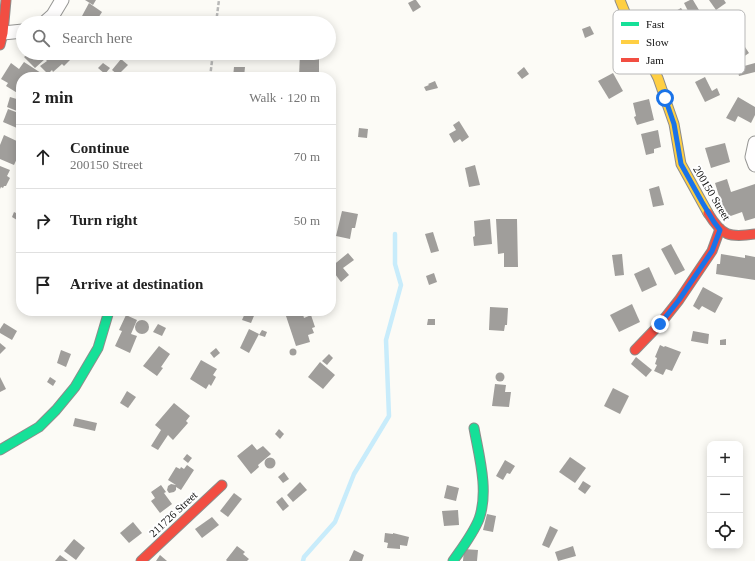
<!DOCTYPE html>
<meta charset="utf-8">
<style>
:root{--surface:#fff;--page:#f6f6f6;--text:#222;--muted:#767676;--line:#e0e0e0}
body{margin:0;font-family:Georgia,serif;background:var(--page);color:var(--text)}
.controls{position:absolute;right:12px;bottom:12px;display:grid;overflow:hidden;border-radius:8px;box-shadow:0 2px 10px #0003}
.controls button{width:36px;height:36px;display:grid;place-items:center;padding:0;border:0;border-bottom:1px solid var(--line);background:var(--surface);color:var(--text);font:20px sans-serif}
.stop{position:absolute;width:12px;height:12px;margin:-9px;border:3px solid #1a73e8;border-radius:50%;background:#fff}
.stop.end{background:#1a73e8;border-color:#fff;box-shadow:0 1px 4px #0008}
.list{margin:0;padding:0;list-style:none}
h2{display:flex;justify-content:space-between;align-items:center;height:52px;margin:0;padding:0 16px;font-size:17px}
h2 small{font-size:13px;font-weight:400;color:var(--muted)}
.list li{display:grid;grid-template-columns:26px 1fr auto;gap:12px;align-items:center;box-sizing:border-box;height:64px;padding:0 16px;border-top:1px solid var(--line)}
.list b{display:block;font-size:15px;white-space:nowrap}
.list p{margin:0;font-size:13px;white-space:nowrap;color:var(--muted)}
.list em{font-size:13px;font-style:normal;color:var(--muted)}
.icon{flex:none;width:22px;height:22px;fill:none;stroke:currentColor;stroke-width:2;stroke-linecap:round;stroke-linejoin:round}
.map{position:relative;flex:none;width:755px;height:561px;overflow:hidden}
.search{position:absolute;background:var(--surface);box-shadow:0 2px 10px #0003;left:16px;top:16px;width:320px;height:44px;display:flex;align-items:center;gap:10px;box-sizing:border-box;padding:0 14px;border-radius:22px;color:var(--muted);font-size:15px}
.panel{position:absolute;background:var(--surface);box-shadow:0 2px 10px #0003;left:16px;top:72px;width:320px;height:244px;border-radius:16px}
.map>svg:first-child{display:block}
</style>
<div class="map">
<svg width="755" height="561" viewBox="0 0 755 561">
<rect width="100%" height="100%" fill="#fcfbf6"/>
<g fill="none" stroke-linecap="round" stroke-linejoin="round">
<polyline stroke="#c8ecfb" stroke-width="4.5" points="303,561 304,557 335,522 354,474 389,416 386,340 401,285 395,264 395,234"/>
</g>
<g fill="#a09e9b">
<polygon points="85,0 96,0 93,5"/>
<polygon points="414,0 416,0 421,7 413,12 408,3"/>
<polygon points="690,0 693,0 699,10 690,15 684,3"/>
<polygon points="709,0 724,0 726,3 716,10"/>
<polygon points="89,3 102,12 95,23 82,16"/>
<polygon points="681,8 685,14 688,12 691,19 697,16 710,43 702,48 699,43 692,47 691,45 685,48 684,46 680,49 673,35 674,34 667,20 674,16 672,13"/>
<polygon points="79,18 86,23 75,23"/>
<polygon points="590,26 594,34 585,38 582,29"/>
<polygon points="733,29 749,53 736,62 720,38"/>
<polygon points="29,53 69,53 72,58 64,66 62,64 53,72 52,70 50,72 54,73 54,77 46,77 47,73 40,66 47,61 45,59 35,68 24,57"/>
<polygon points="266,53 280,53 280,59 265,58"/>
<polygon points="300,53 319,53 319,77 299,77"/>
<polygon points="121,59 128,65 118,75 112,70"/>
<polygon points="24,62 41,73 38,77 21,77 21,90 19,94 6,86 8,83 1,79 11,63 19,69"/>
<polygon points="103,63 110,68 105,74 98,68"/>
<polygon points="755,63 755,72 739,76 737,68"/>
<polygon points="234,67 245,67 244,77 233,77"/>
<polygon points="524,67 529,74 522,79 517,73"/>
<polygon points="613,73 623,91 609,99 598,81"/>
<polygon points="705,77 712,91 717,88 720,95 705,102 695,82"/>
<polygon points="435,81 438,88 426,91 424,87 429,85 428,84"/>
<polygon points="10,97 20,100 17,111 7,107"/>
<polygon points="738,97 755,107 755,115 751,123 738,116 735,122 726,118"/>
<polygon points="649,99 654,120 637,125 634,117 636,116 633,103"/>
<polygon points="8,109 21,114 17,128 3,122"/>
<polygon points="459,121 469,137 462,142 460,139 454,143 449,134 456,130 453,125"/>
<polygon points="359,128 368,129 367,138 358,137"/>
<polygon points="658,130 661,147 654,149 654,153 646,155 641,134"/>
<polygon points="4,135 21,143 21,150 14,165 0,159 0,145"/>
<polygon points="725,143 730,162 711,168 705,148"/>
<polygon points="475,165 480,185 469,187 465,168"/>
<polygon points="0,166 10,170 7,176 10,178 6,186 4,186 3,188 1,187 0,189"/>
<polygon points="727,179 731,192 755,184 755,218 745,221 742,212 725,218 718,196 719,196 715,183"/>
<polygon points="659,186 664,205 653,207 649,189"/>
<polygon points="21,201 21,210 17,220 12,217 14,212 16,213"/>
<polygon points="342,211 358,214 355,228 352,228 350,239 336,236"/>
<polygon points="490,219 492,244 474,246 473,237 475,236 474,221"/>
<polygon points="496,219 517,219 518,267 504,267 504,253 498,254"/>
<polygon points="433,232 439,251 431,253 425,234"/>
<polygon points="671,244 685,270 675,275 661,249"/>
<polygon points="348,253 354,260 343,268 349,275 341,282 335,274 331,278 331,267"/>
<polygon points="622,254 624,275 615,276 612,255"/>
<polygon points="721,254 745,258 745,255 755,257 755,280 716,274 717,264 720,264"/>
<polygon points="649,267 657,285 642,292 634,274"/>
<polygon points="434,273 437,282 429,285 426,276"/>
<polygon points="703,287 723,298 715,313 702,306 699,310 693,306"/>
<polygon points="632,304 640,322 619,332 610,315"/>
<polygon points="490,307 508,308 507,325 505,325 504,331 489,330"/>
<polygon points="246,311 256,311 251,323 242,320"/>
<polygon points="292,311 302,311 304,318 311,315 315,327 312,328 314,333 308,335 310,342 296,346 285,313"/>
<polygon points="126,315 137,320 131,334 137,336 130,353 115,346 122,331 119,330"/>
<polygon points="428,319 435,319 435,325 427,325"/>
<circle cx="142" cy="327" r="7"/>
<polygon points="4,323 17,331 12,340 0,333 0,329"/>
<polygon points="158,324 166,328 162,336 153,332"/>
<polygon points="249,329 259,334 249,353 240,348"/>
<polygon points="262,330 267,332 265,337 259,335"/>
<polygon points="693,331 709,334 708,344 691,341"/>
<polygon points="726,339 726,345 720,345 720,340"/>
<polygon points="0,343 6,348 0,354"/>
<polygon points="660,345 664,347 665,346 681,352 672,371 666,369 663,375 654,371 657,365 655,364 657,358 655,357"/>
<polygon points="159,346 170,354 161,367 163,368 157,376 143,366"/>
<polygon points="216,348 220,353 214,358 210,353"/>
<circle cx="293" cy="352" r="3.5"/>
<polygon points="61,350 71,354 66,367 57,363"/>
<polygon points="329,354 333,358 327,365 322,361"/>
<polygon points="636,357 652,370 646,377 631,364"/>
<polygon points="201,360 217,369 213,375 216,377 211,386 209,384 206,389 190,379"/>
<polygon points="320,362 335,375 323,389 308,377"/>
<circle cx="500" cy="377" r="4.5"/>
<polygon points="0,377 6,389 0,392"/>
<polygon points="50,377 56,381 53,386 47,382"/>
<polygon points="495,384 506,385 505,392 511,392 509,407 492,406"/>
<polygon points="613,388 629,396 620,414 604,406"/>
<polygon points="127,391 136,397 128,408 120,403"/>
<polygon points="174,403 190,416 186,421 188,423 173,440 168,435 158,450 151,446 161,430 155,425"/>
<polygon points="75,418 97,423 95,431 73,426"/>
<polygon points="279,429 284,434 280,439 275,434"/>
<polygon points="252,444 257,450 263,446 271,454 258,465 259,467 251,474 237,456"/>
<polygon points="187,454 192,458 188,463 183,459"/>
<polygon points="570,457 586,468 575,483 559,472"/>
<circle cx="270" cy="463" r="5.5"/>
<polygon points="505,460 515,466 510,474 507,473 503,480 496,476"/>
<polygon points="187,465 194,470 181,490 176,487 176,490 174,492 169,493 167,490 168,486 171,484 176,485 168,480 176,467 180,469 181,467 184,469"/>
<polygon points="284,472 289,479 283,483 278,477"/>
<polygon points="583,481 591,486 585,494 578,489"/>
<polygon points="300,482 307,490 293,502 287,495"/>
<polygon points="161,485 166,492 164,493 172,504 160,513 151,501 155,498 151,492"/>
<polygon points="447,485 459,488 456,501 444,498"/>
<polygon points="234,493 242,499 228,517 220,511"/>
<polygon points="282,497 289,506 283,511 276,502"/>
<polygon points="458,510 459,525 444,526 442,511"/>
<polygon points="487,514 496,516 493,532 483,530"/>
<polygon points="212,517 219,525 202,538 195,529"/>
<polygon points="133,522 142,533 129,543 120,533"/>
<polygon points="550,526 558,530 549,548 542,545"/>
<polygon points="385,533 393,534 393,533 409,537 407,546 400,545 400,549 387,548 388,543 384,542"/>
<polygon points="74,539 85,548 76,560 64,551"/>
<polygon points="237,546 245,552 243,554 249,559 247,561 227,561 226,560"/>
<polygon points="573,546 576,556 558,561 555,552"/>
<polygon points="464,549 478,550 477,561 463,561"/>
<polygon points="354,550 364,555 362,561 349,561"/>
<polygon points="60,555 68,561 55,561"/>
<polygon points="160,555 167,561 156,561"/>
</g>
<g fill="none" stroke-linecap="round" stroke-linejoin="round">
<defs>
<g id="street">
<polyline points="44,23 53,15 62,0"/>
<polyline points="3,33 23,31"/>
<polyline points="755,143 752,157 755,165"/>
</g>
<g id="fast">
<polyline points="0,450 39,427 56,410 75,387 98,348 109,311"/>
<path d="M 453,561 C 462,548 473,534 479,519 C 489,491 479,456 474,428"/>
</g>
<polyline id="slow" points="620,0 627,17 658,78 674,124 681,164 708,213"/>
<g id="jam">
<polyline points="0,45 3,33 6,0"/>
<path d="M 708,213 C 722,236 729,238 755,234"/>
<polyline points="635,350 660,324 679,300 712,251 720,229"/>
<polyline points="141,561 222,485"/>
</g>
</defs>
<use href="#street" stroke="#969694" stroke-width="15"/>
<use href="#fast" stroke="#8d8c8a" stroke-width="11"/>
<use href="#slow" stroke="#8d8c8a" stroke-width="11"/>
<use href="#jam" stroke="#8d8c8a" stroke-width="11"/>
<g stroke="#b9b9b8" stroke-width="2.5" stroke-dasharray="4 2" stroke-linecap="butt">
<polyline points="216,23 219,0"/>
<polyline points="210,77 213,53"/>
</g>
<use href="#street" stroke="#fffefe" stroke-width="13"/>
<use href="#fast" stroke="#16e098" stroke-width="9"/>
<use href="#slow" stroke="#ffcf43" stroke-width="9"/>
<use href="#jam" stroke="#f24e42" stroke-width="9"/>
</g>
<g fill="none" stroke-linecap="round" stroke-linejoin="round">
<polyline stroke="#1a73e8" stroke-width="5" points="660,324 679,300 712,251 720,230 714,222 702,202 681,164 674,124 665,98"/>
</g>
<g text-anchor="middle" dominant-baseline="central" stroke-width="4" stroke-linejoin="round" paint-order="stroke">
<g font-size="11" fill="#101010" stroke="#fff">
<text transform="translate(712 193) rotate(59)">200150 Street</text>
<text transform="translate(173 514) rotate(-43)">211726 Street</text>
</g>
</g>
<rect x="613" y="10" width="132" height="64" rx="6" fill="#fff" stroke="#b7b7b7" stroke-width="1"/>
<rect x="621" y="22" width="18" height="4" fill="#16e098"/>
<rect x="621" y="40" width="18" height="4" fill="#ffcf43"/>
<rect x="621" y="58" width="18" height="4" fill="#f24e42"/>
<g font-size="11" fill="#101010">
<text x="646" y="28">Fast</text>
<text x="646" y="46">Slow</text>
<text x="646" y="64">Jam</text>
</g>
</svg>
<div class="controls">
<button>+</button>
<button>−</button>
<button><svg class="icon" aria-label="locate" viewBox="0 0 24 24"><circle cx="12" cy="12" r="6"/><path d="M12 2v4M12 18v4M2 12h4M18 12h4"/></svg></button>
</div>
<div class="stop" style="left:665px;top:98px"></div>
<div class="stop end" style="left:660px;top:324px"></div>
<div class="search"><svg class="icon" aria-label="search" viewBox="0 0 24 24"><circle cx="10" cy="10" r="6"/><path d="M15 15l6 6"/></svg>Search here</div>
<section class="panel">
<h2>2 min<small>Walk · 120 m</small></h2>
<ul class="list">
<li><svg class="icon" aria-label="ahead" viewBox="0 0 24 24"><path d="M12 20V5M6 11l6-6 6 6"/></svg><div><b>Continue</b><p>200150 Street</p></div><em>70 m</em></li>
<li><svg class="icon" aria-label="right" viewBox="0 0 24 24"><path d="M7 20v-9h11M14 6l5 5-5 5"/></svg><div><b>Turn right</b></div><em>50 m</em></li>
<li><svg class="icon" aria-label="arrive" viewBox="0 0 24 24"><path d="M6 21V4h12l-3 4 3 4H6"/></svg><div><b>Arrive at destination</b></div></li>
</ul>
</section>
</div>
